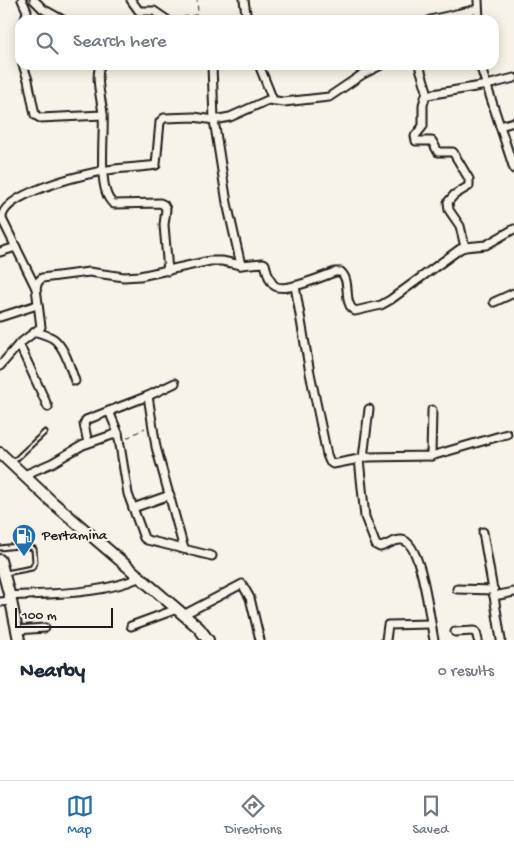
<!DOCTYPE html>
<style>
:root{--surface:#fff;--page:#f2f2f3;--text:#1f2937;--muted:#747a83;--line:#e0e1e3;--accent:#1f6fb2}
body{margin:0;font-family:"Gochi Hand",sans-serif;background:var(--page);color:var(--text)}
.scale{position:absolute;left:15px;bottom:12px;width:98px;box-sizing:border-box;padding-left:5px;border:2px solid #1c1c1c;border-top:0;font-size:14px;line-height:18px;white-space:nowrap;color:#1c1c1c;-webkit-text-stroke:4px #f7f3e8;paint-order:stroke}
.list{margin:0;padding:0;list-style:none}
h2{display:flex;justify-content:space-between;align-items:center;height:65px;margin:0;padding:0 20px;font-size:21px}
h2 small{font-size:16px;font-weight:400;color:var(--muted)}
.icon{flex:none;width:28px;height:28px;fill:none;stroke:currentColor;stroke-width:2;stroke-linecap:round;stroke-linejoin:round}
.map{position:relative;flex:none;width:514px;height:640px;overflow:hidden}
.search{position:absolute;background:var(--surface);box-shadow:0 2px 12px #0003;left:15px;right:15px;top:15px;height:55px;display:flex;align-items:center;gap:12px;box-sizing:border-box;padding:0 18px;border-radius:15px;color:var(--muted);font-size:19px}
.sheet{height:140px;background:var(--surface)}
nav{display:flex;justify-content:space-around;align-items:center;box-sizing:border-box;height:70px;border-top:1px solid var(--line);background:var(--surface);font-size:14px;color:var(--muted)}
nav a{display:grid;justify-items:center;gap:2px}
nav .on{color:var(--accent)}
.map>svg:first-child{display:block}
</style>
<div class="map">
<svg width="514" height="640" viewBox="0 0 514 640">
<rect width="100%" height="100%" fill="#f7f3e8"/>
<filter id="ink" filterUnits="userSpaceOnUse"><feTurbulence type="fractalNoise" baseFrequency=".02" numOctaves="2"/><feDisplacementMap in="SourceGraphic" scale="10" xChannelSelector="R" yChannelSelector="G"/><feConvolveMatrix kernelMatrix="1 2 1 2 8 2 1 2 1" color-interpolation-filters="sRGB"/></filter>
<g filter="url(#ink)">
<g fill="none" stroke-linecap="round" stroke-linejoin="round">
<defs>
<g id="lane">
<polyline points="13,462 45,432"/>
<polyline points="0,548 26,545 34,549 35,562 32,568 6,573"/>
</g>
<g id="street">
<polyline points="22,0 27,11 25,20"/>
<polyline points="34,0 43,9 63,20"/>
<polyline points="131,0 139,11 154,11 167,20"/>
<polyline points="244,0 247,20"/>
<polyline points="478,0 479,20"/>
<polyline points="430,20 478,9"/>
<polyline points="23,65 28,80 35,115 40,118 103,115"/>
<path d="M 101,65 C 94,74 102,102 103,114 C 105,134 96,193 114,204 L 160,203 L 164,205 L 166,209 L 164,225 L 168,271"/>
<polyline points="212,65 214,120 227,203 241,265"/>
<polyline points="259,65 273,100"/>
<polyline points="419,65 427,91 423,105 423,126 415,136 416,141 432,141 438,152 453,152 469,179 469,186 454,195 448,202 449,210 460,226 465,247"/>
<polyline points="480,65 514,169"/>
<polyline points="427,95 487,85 514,78"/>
<polyline points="500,126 514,122"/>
<polyline points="0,252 16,247"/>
<path d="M 295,286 L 310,373 L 327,455 L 330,462 L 333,464 L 359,459 L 365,517 L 376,545 L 380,547 C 387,546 394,539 402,540 C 422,542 430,622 434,640"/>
<path d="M 36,288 L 2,219 C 0,194 82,175 102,171 C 120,167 138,168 156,165 L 160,122 L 164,118 L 194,117 L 214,120 L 230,117 L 268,100 L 284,102 L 329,97 L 363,74 L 381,65"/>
<polyline points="494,302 514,293"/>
<polyline points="0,317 37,305"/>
<path d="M 37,332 C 42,334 51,336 55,340 C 66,350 70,368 75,381"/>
<polyline points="19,344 48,407"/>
<path d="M 0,366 L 19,344 L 41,327 L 36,288 L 38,282 L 42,278 L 89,272 L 124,277 L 140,276 L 210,261 L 222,261 L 241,265 L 263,263 L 265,264 C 267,271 269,282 275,286 C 286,293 323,276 335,272 L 341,272 C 352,282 342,303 355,311 L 381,305 L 390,300 L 460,249 L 465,247 L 486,245 L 514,229"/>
<polyline points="148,396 156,447 184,549"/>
<polyline points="109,411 118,433 128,494 144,538 147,540 212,556"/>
<polyline points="88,443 84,424 86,420 148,396 175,383"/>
<polyline points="431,456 432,410"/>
<polyline points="363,458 369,409"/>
<polyline points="359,459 368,457 431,456 507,434"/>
<polyline points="24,475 52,463 83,445 118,433"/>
<polyline points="133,508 170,495"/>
<polyline points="483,532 494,596"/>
<polyline points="457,589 494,590"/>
<path d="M 10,596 C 54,593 100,595 141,577"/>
<polyline points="0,602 11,601"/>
<polyline points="183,615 242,584 250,598 260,640"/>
<polyline points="131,626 177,609"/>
<polyline points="16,630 45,628"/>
<polyline points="455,632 474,631 476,632 478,640"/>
<polyline points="386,640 388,625 430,624"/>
<polyline points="501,640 494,596 514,592"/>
</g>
<g id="secondary">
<polyline points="0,453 51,501 199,628 208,640"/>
<polyline points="0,560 11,601 19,640"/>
</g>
</defs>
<use href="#lane" stroke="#1c1c1c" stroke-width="7"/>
<use href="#street" stroke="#1c1c1c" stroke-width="11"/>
<use href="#secondary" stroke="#1c1c1c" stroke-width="14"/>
<g stroke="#1c1c1c" stroke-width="1" stroke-dasharray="5 4" stroke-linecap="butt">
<polyline points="174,18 196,15 198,11 197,0"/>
<polyline points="127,438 145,428"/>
</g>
<use href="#lane" stroke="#f7f3e8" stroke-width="3"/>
<use href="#street" stroke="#f7f3e8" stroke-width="7"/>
<use href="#secondary" stroke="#f7f3e8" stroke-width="10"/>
</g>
</g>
<defs>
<symbol id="fuel-pin" viewBox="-11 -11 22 30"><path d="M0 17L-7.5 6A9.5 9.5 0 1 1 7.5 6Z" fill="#1f6fb2" stroke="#f7f3e8"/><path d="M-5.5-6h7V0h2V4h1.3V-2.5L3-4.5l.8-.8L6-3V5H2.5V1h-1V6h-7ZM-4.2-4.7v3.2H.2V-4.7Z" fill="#fff"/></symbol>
</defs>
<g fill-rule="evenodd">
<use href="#fuel-pin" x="10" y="522" width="28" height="38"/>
</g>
<g text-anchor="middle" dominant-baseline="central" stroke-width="4.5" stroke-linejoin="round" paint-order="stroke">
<g font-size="15" fill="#1c1c1c" stroke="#f7f3e8" text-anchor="start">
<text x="42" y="536">Pertamina</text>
</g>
</g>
</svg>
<div class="scale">100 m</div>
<div class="search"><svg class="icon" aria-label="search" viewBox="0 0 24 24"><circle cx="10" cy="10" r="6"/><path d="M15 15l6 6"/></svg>Search here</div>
</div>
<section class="sheet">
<h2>Nearby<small>0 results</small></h2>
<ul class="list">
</ul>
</section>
<nav>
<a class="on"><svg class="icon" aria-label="map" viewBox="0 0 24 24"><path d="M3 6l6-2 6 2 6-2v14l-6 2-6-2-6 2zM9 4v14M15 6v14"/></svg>Map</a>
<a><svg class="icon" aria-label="directions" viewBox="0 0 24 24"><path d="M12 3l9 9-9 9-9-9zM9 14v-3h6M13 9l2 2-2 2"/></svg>Directions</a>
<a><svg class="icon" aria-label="saved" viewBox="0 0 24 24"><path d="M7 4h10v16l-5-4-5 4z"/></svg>Saved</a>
</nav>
